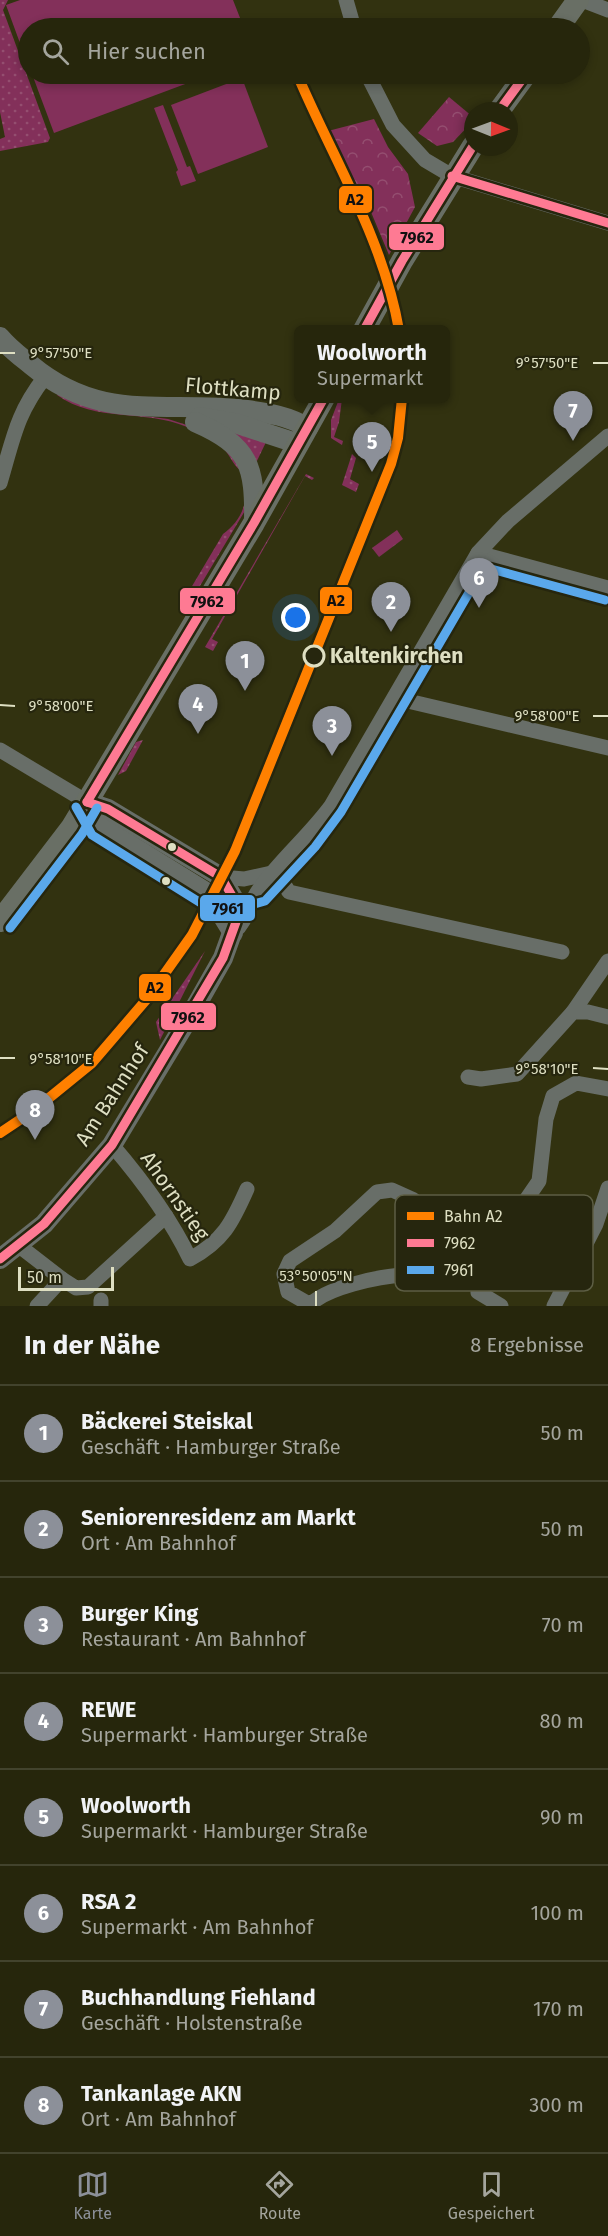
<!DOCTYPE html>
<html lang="de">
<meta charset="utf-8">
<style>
:root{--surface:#26260c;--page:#32321a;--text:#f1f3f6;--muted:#a4a59d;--line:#42432d;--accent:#8c9099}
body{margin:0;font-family:"Fira Sans",sans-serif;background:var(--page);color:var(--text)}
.compass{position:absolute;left:464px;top:102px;width:54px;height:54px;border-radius:50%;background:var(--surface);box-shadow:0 3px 9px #0003;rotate:91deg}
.scale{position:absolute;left:18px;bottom:15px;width:96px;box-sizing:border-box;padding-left:6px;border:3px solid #dedfc2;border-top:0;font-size:16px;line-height:21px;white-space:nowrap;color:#dedfc2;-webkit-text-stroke:4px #26260e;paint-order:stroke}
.you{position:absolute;left:296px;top:618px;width:21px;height:21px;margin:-15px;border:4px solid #fff;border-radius:50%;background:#1a73e8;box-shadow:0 0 0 9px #1a73e833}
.badge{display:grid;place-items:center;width:39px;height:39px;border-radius:50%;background:var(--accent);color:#fff;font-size:20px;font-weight:700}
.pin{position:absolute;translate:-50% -50px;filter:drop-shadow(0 2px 3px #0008)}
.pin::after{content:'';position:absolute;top:32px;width:21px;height:18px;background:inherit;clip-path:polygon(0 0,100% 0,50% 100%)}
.popup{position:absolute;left:294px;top:325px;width:156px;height:78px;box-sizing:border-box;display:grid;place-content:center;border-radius:9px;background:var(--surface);filter:drop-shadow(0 2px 4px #0005);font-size:20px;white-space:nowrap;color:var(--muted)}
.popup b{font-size:22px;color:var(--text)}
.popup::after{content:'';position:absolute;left:50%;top:100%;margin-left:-12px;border:12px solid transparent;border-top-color:var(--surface)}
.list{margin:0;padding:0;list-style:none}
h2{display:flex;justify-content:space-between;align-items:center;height:78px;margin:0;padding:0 24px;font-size:26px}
h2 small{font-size:20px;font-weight:400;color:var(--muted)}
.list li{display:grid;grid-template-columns:39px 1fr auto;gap:18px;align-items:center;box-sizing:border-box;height:96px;padding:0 24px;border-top:2px solid var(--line)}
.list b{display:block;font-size:22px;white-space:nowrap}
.list p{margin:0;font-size:20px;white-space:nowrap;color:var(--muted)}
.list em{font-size:20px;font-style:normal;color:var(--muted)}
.icon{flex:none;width:33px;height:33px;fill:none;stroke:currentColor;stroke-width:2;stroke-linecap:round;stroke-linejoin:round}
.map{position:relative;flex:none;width:608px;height:1306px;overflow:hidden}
.search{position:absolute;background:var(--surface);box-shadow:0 3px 9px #0003;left:18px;right:18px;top:18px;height:66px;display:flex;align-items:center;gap:15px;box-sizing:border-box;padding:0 21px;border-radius:33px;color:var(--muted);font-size:22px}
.sheet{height:846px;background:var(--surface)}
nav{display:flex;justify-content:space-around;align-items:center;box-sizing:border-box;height:84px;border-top:2px solid var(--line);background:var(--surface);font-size:16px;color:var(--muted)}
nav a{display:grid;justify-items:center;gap:3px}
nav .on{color:var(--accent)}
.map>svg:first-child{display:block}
</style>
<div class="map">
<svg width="608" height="1306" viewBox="0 0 608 1306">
<defs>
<pattern id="grass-dots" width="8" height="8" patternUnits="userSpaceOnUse" patternTransform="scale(1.5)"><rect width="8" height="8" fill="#83305a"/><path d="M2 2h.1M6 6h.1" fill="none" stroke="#944e70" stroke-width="1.8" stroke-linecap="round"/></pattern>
<pattern id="park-crowns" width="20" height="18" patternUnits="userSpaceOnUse" patternTransform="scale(1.5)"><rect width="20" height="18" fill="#83305a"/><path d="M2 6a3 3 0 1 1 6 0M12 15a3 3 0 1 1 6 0" fill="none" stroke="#944e70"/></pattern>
</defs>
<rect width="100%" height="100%" fill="#323210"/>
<g fill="url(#grass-dots)">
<polygon points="0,0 8,0 3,10 50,138 48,142 0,151 0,139 5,137 0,112"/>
<path d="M 59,393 L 121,413 L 168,419 L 196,428 L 230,450 L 240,470 C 233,465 230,455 223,448 C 215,440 198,432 187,427 C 145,409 96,423 57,395 Z"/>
<polygon points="339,399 342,399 339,422 334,437 343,441 342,445 331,438 331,420"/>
<polygon points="221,429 267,440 255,465"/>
<polygon points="352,454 356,458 350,479 359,484 356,492 342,485"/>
<polygon points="306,474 314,478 312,480 305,476 212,639 218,642 213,651 205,647"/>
<path d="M 245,500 L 246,509 L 188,606 L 185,604 L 185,598 L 223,534 C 234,526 243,515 245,500 Z"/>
<polygon points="143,740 126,771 118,775 136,742"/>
<polygon points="205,951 160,1040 156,1022"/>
</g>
<g fill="url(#park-crowns)">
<polygon points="449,97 473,117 473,121 453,142 437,146 418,133"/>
<polygon points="374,119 388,147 408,174 415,207 389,255 371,212 328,131"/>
<polygon points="397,530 403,539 379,557 372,548"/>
</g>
<g fill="#83305a">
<polygon points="20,0 233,0 244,28 28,28 28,65 6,5"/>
<polygon points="32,74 212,74 54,133"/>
<polygon points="242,78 268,147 198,174 171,105"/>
<polygon points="163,105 187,167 190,166 196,181 181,186 176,172 178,170 154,108"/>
</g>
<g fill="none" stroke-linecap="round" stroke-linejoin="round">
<g stroke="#686e68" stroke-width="15">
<polyline points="346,0 354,28"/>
<polyline points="582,0 608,10"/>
<polyline points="367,74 393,125 425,160 452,176 608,223"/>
<path d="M 0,483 C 13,440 16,414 45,377"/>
<polyline points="478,553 608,588"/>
<polyline points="395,698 608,748"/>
<polyline points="0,750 87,802"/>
<polyline points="276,872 289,892 562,952"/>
<polyline points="221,877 244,879 276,872"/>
<path d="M 235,931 C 246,922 249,904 258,891 C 278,862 309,836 331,806 L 478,553 L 508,521 L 608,436"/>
<polyline points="573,1012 608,961"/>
<polyline points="468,1077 481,1079 517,1074 573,1012 588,1012 608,1017"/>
<path d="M 112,1145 C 142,1180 170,1217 190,1259 C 223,1241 232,1223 247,1189"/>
<polyline points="18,1245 62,1279 37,1306"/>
<polyline points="62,1279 76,1288 88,1287 166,1216"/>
<polyline points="101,1306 101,1300"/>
<path d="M 309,1306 C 324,1288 380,1276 404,1275 L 406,1259 L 427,1223 L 428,1215 L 425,1208 L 412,1199 L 392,1190 L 377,1192 L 335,1231 L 290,1261 L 284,1274 L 288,1292 L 309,1304"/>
<polyline points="501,1306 478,1292 481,1278 517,1213 539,1181 546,1119 553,1096 576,1083 608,1089"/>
<polyline points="554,1306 596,1224 608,1188"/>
</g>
<g stroke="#686e68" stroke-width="20">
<path d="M 0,337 C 9,348 20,356 31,365 C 102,424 164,400 247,410 C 268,413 289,416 308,428"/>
<polyline points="200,417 235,423 299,444"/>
<path d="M 195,422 C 250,446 255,466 254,523"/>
<polyline points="87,802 98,825 209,894 233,933"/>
<polyline points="0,1259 44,1224 112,1145 197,1004 223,958 236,922 235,901 221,877 108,809 87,802"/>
</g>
<g stroke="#696f65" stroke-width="22">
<polyline points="558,28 578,0"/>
<polyline points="499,111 526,74"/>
<polyline points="364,330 402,261 473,146"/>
<polyline points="0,921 72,827 254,523 324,398"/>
</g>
<defs>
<g id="bus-1">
<polyline points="499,111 526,74"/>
<polyline points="452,176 608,223"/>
<polyline points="364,330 402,261 473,146"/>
<polyline points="87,802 254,523 324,398"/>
<polyline points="0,1259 44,1224 112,1145 223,958 236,922 235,901 221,877 108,809 87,802"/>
</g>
<g id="bus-2">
<polyline points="76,807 92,835 204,905 236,909 265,901 315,847 341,812 484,567 605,600"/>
<polyline points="10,928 82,834 97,808"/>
</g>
</defs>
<use href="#bus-1" stroke="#26260e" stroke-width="14"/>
<use href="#bus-2" stroke="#26260e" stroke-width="14"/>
<use href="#bus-1" stroke="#fe7a93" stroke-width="9"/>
<use href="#bus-2" stroke="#5aa8eb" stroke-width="9"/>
<defs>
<g id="rail-1">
<path d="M 297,74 C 333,159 383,238 399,330"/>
<polyline points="0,1133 33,1111 92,1063 146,1000 192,935 235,851 391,464 398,438 402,398"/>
</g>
</defs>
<use href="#rail-1" stroke="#26260e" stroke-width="15"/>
<use href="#rail-1" stroke="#ff8000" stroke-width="10"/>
</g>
<path fill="none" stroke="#dedfc2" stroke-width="2" d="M 0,353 L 15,353M 593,363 L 608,363M 0,705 L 15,706M 593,716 L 608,716M 0,1058 L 15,1058M 593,1068 L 608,1069M 316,1306 L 316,1291"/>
<circle fill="#26260e" stroke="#dedfc2" stroke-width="3" cx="314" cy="656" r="10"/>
<g fill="#dedfc2" stroke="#26260e" stroke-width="2">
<circle cx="172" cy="847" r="5"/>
<circle cx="166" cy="881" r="5"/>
</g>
<g text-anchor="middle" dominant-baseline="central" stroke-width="4.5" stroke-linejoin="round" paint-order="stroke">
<g font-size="21" fill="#dedfc2" stroke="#26260e">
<text transform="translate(233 389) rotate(5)">Flottkamp</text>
<text transform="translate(112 1095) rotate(-57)">Am Bahnhof</text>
<text transform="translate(175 1196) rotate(55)">Ahornstieg</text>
</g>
<g font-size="21" font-weight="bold" fill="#dedfc2" stroke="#26260e" text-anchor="start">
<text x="330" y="656">Kaltenkirchen</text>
</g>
</g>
<rect x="395" y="1195" width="198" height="96" rx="9" fill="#26260e" stroke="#5d5e44" stroke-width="1.5"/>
<rect x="407" y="1212" width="27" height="8" fill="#ff8000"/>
<rect x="407" y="1239" width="27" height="8" fill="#fe7a93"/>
<rect x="407" y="1266" width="27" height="8" fill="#5aa8eb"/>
<g font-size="16" fill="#dedfc2">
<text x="444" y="1222">Bahn A2</text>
<text x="444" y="1249">7962</text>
<text x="444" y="1276">7961</text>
</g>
<g font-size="15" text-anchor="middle" fill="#dedfc2" stroke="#26260e" stroke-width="4.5" stroke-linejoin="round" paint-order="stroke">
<text x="61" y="358">9°57'50"E</text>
<text x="547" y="368">9°57'50"E</text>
<text x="61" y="711">9°58'00"E</text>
<text x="547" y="721">9°58'00"E</text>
<text x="61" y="1064">9°58'10"E</text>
<text x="547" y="1074">9°58'10"E</text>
<text x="316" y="1281">53°50'05"N</text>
</g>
<g stroke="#26260e" stroke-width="2">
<rect x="338" y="185" width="35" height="29" rx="6" fill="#ff8000"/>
<rect x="388" y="223" width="57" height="28" rx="6" fill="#fe7a93"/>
<rect x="319" y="586" width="34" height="29" rx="6" fill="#ff8000"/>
<rect x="179" y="587" width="57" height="28" rx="6" fill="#fe7a93"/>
<rect x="199" y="894" width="57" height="28" rx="6" fill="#5aa8eb"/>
<rect x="138" y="973" width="34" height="29" rx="6" fill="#ff8000"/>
<rect x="160" y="1002" width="57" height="29" rx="6" fill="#fe7a93"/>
</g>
<g font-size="16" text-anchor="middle" font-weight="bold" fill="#111">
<text x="355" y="205">A2</text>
<text x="417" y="243">7962</text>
<text x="336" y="606">A2</text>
<text x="207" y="607">7962</text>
<text x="228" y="914">7961</text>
<text x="155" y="993">A2</text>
<text x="188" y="1023">7962</text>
</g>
</svg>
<svg class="compass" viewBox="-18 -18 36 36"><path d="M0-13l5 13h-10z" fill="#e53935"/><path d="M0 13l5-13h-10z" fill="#a4a59d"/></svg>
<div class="scale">50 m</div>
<div class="you"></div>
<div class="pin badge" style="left:245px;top:691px">1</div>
<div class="pin badge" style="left:391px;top:632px">2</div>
<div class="pin badge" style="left:332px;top:756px">3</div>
<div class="pin badge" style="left:198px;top:734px">4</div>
<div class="pin badge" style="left:372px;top:472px">5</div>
<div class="popup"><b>Woolworth</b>Supermarkt</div>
<div class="pin badge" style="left:479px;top:608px">6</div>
<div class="pin badge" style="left:573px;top:441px">7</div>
<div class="pin badge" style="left:35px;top:1140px">8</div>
<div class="search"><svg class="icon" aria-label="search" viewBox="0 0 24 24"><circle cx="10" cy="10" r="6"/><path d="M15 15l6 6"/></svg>Hier suchen</div>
</div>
<section class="sheet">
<h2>In der Nähe<small>8 Ergebnisse</small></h2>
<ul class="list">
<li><span class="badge">1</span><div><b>Bäckerei Steiskal</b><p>Geschäft · Hamburger Straße</p></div><em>50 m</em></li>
<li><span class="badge">2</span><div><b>Seniorenresidenz am Markt</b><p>Ort · Am Bahnhof</p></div><em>50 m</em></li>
<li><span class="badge">3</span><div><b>Burger King</b><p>Restaurant · Am Bahnhof</p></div><em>70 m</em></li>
<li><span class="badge">4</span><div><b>REWE</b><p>Supermarkt · Hamburger Straße</p></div><em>80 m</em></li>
<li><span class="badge">5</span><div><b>Woolworth</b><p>Supermarkt · Hamburger Straße</p></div><em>90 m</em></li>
<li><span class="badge">6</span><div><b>RSA 2</b><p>Supermarkt · Am Bahnhof</p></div><em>100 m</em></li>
<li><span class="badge">7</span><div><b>Buchhandlung Fiehland</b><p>Geschäft · Holstenstraße</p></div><em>170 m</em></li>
<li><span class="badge">8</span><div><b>Tankanlage AKN</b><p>Ort · Am Bahnhof</p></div><em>300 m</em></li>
</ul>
</section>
<nav>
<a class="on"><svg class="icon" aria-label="map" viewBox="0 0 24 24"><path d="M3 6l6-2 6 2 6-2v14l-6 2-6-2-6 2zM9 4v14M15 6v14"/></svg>Karte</a>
<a><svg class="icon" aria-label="directions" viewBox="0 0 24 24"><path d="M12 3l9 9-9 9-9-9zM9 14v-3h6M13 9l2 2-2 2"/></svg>Route</a>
<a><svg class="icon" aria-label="saved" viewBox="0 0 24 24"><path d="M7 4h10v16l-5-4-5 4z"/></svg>Gespeichert</a>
</nav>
